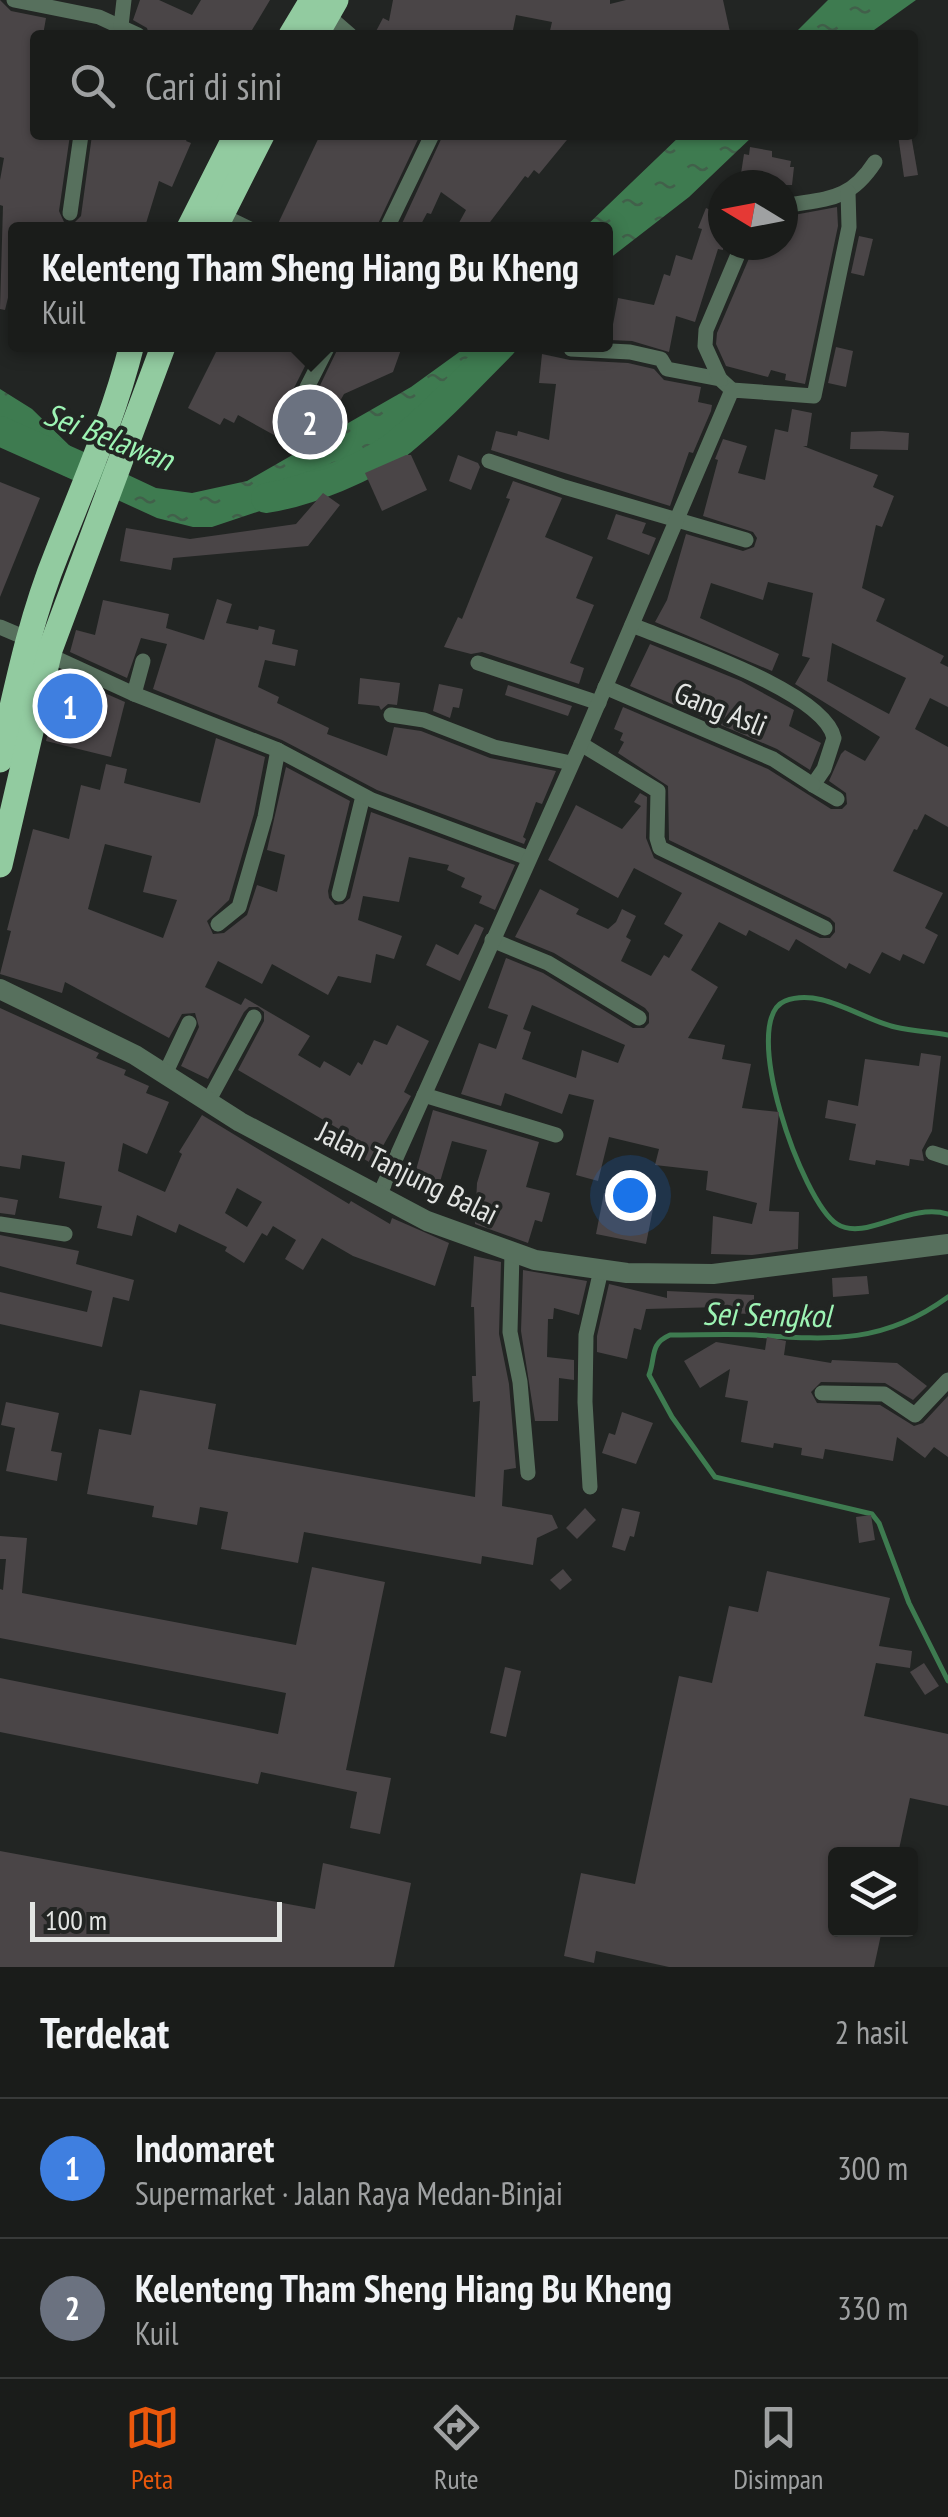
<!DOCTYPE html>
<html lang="id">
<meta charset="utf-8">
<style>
:root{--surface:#1a1c1a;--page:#232523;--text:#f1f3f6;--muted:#9fa1a2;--line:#383a39;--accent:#ea580c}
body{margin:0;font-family:"PT Sans Narrow",sans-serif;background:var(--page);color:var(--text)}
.controls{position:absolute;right:30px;bottom:30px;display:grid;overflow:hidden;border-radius:10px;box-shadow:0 2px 8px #0004}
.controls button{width:90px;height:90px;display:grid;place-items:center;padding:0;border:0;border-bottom:2px solid var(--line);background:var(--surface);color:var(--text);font:50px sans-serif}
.compass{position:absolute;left:708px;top:170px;width:90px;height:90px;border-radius:50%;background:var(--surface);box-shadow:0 2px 8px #0004;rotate:280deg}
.scale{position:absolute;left:30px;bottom:25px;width:252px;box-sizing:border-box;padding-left:10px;border:5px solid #e3e5e3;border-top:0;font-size:28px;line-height:35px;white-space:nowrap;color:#e3e5e3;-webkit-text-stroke:8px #222523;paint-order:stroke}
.you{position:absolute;left:630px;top:1195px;width:35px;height:35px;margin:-25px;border:8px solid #fff;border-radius:50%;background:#1a73e8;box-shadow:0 0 0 15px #1a73e833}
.badge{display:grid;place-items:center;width:65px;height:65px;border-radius:50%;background:var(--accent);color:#fff;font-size:32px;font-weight:700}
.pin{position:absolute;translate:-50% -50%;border:5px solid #fff;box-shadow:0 2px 10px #0006}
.popup{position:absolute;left:8px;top:222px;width:605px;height:130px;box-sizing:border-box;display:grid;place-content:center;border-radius:10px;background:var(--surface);filter:drop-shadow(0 2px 8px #0005);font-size:32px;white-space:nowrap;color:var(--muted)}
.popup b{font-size:38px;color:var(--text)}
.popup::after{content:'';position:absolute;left:50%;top:100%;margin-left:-20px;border:20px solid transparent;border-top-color:var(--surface)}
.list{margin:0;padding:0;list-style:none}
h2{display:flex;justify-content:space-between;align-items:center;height:130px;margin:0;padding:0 40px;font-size:42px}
h2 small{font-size:32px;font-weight:400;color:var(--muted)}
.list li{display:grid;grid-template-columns:65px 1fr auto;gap:30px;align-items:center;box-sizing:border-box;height:140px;padding:0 40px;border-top:2px solid var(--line)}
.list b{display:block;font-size:38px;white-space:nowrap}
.list p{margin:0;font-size:32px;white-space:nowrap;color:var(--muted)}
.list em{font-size:32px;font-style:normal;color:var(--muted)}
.icon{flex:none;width:55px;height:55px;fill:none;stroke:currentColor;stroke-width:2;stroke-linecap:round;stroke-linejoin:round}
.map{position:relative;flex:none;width:948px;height:1967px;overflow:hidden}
.search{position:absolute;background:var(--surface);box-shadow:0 2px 8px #0004;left:30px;right:30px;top:30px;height:110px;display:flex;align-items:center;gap:25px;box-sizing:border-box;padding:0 35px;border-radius:10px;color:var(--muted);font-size:38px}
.sheet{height:410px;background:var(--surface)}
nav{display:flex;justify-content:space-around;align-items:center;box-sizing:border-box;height:140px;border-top:2px solid var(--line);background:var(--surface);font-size:28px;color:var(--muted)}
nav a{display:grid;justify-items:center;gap:5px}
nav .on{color:var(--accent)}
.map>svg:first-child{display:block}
</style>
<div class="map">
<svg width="948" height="1967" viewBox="0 0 948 1967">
<defs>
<pattern id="water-ripples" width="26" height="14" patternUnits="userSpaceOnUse" patternTransform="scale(2.5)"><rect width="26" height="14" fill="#3e7b50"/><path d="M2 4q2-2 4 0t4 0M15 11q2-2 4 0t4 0" fill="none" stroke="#41604a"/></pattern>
</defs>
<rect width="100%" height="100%" fill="#222523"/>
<g fill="url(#water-ripples)">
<polygon points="828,0 916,0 867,35 793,35"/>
<polygon points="681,135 754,135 689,197 605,262 605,230 583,229"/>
<polygon points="469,345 531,345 499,358 470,379 431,418 407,434 338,467 269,508 212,527 193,527 157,518 63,475 41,444 0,427 0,389 32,409 73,449 156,488 192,493 247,481 411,387"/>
</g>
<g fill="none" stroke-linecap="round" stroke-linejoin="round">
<g stroke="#3e7b50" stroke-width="5">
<path d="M 948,1035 C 930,1032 912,1031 895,1027 C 860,1019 821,987 785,1001 C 738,1020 802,1202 837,1224 C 866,1242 908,1202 948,1214"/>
<path d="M 948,1297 C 884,1344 831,1340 756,1335 C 727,1334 698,1335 670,1335 C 649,1344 656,1357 649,1375 L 672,1417 L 715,1477 L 872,1514 L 879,1523 L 909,1603 L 948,1681"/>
</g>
<g stroke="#3e7b50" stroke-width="30">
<polyline points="0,431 83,468"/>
<path d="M 266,498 C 305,492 371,467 401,441 C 437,412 469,377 502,344"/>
</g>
</g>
<g fill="#4a4547" fill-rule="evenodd">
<polygon points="0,0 11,11 46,18 43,35 35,35 35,135 70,135 59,211 64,222 73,224 81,216 92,135 189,135 186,141 191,143 172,187 159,181 144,230 15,230 15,269 5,310 0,309 3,206 0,205 0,180 4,158 0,157"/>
<polygon points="140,0 159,0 192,15 201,0 270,0 249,35 149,35 147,28 133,20"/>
<polygon points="393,0 610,0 610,4 626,0 723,0 730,32 716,35 549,35 552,22 516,15 512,35 374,35 383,18 389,21"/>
<polygon points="320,135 420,135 375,230 275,230"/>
<polygon points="443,135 571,135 539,174 534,170 528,178 525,176 484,230 455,230 466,210 441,192 431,214 427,213 418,230 399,230"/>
<polygon points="898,135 911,135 918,175 904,177"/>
<polygon points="750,147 772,151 772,157 791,161 790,167 794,167 792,185 744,185 745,181 740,180 744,154 749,155"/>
<polygon points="837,207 838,226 805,384 785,380 786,374 771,370 768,377 726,366 716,344 717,333 753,249 756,245 783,245 783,217"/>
<polygon points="706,208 723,216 723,250 718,249 695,322 676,316 669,352 632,341 610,340 618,298 654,305 664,274 670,276 676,255 692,260 702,229 698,228"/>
<polygon points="859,236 873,239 864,276 851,273"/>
<polygon points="220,344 316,344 281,414 281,423 274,435 238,415 234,423 224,418 220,425 188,408"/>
<polygon points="340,344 403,344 393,372 344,394 333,414 312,402"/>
<polygon points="836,347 853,351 846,387 828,383"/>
<polygon points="542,354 570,360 628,363 654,369 664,380 701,387 698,402 712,405 711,411 693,453 689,452 670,506 491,450 496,431 517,436 518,431 549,440 556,384 539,383"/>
<path d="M 792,409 L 812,413 L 807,446 L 803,446 L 878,475 L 873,487 L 894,496 L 882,527 L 876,525 L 862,588 L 885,599 L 876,621 L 944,656 L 940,663 L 948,667 L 948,707 L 930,698 L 915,729 L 948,747 L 948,827 L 925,814 L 917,830 L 914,829 L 893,871 L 943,893 L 925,928 L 938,935 L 924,964 L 903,954 L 900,961 L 882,952 L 870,974 L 849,963 L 846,969 L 796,939 L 789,951 L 749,930 L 746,936 L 719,922 L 691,970 L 718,987 L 688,1038 L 725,1045 L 722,1059 L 751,1064 L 742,1108 L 779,1112 L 769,1211 L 799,1212 L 798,1249 L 752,1255 L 711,1254 L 713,1216 L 752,1224 L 757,1203 L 706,1190 L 708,1171 L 655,1165 L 659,1149 L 609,1137 L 598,1181 L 576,1175 L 594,1100 L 569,1094 L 562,1114 L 505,1093 L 501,1106 L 461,1094 L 479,1043 L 496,1049 L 508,1015 L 488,1008 L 506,958 L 543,973 L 633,1028 L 644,1028 L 649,1023 L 649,1013 L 645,1008 L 554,953 L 515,937 L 540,889 L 579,909 L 576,914 L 608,929 L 616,922 L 622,909 L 636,916 L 626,937 L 631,940 L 621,961 L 651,976 L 664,955 L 669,958 L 683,935 L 664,924 L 682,893 L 634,868 L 618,898 L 548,860 L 576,805 L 622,829 L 641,806 L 634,802 L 640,793 L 647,797 L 646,838 L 654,858 L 820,938 L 830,938 L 835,932 L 835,923 L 830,918 L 669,840 L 668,786 L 618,753 L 624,742 L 620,740 L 623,733 L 614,729 L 623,707 L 768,769 L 831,809 L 842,809 L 847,804 L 846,793 L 829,781 L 841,754 L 845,750 L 865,761 L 880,737 L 795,684 L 810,658 L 802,656 L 813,593 L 768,582 L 763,600 L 711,583 L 700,618 L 779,654 L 772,671 L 655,622 L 667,600 L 686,534 L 743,551 L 754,547 L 757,538 L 753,532 L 703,516 L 718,460 L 715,459 L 723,439 L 747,446 L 738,473 L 765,480 L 775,429 L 788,432 ZM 832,643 L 906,678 L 889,714 L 827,681 ZM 532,1005 L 625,1045 L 618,1063 L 582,1050 L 576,1078 L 522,1059 L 531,1032 L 523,1029 Z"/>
<polygon points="882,431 909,433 908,450 850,449 851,432"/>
<polygon points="406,455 411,455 427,490 382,511 365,473"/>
<polygon points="458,455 478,463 480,467 471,490 449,481"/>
<polygon points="513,481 562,498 545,537 593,557 576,598 594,605 570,663 584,668 579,684 482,652 471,654 444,647 458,617 462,619 510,499 506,498"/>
<polygon points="0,482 40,498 0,597"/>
<polygon points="323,493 340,505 308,546 173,558 171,570 120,561 126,528 190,539 296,524"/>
<polygon points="616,514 646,523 642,533 656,538 649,555 607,539"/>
<polygon points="217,599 232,604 226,623 258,630 259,626 275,630 272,644 298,650 295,666 265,660 258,687 279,697 277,703 329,728 327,734 387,756 394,727 421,731 490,758 556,771 542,804 536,802 523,837 526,839 524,844 377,790 282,740 153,689 167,644 141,638 127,678 70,652 76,630 95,635 103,600 169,614 166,628 204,640"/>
<polygon points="650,644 741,681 794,710 789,726 821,743 810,770 777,749 630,686"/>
<polygon points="61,674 125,702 111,757 46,741"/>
<polygon points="360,678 400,683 397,705 388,704 381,710 379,706 358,704"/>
<polygon points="439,684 463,689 459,708 453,707 450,718 433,711"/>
<polygon points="508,685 572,706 568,716 505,695"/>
<path d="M 216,738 L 265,757 L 254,814 L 229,900 L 207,921 L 213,934 L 224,933 L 247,915 L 257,885 L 277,892 L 285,855 L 267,850 L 286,767 L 350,801 L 328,891 L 329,898 L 335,905 L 343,904 L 350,898 L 371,812 L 515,865 L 495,910 L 479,903 L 482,896 L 461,887 L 465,878 L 447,870 L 449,865 L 409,857 L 399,902 L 363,896 L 358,920 L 402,936 L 394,959 L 376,954 L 371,983 L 338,976 L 328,995 L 272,964 L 262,984 L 218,961 L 205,987 L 241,1005 L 245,998 L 310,1036 L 298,1055 L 320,1068 L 324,1061 L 350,1076 L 358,1062 L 362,1065 L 374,1040 L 387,1045 L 397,1025 L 429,1041 L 404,1092 L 411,1096 L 379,1153 L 384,1156 L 379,1168 L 349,1150 L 356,1139 L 238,1070 L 264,1021 L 264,1012 L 258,1007 L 249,1007 L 244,1012 L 208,1079 L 181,1066 L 199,1027 L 195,1013 L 182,1014 L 169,1038 L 65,982 L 62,993 L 0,974 L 11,931 L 7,930 L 33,829 L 69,839 L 81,785 L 100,790 L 106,764 L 127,769 L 124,783 L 200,803 ZM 105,844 L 152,856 L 143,892 L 177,900 L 163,938 L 88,909 Z"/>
<polygon points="475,924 484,928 460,981 426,965 436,944 458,955"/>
<path d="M 0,1008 L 99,1053 L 96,1058 L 126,1070 L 124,1075 L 149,1086 L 146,1093 L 169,1102 L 147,1154 L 123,1143 L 118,1171 L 165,1192 L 182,1154 L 179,1152 L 202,1115 L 349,1204 L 351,1201 L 390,1224 L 392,1218 L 449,1243 L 435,1286 L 353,1256 L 322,1238 L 303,1270 L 285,1259 L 296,1240 L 273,1226 L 267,1236 L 262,1233 L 244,1263 L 225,1251 L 227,1247 L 179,1224 L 176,1233 L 137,1215 L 132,1236 L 97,1228 L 102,1206 L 59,1198 L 65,1162 L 22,1155 L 20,1169 L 0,1166 ZM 237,1188 L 262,1202 L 247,1227 L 225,1213 Z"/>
<polygon points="921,1053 941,1056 932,1131 922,1150 924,1161 910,1159 909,1166 876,1160 875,1165 849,1160 856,1124 825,1118 828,1100 858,1106 865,1059 919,1066"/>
<polygon points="433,1110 539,1142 526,1187 550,1193 542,1222 535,1220 528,1243 475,1224 477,1183 487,1150 452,1141 437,1192 412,1184"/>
<polygon points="604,1193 654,1204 646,1244 596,1234"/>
<polygon points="0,1197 18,1200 15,1215 0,1213"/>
<polygon points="0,1235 79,1251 76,1264 134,1280 129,1301 113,1297 102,1347 0,1324 0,1292 87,1312 92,1291 0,1266"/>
<polygon points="474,1256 501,1262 499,1334 509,1384 516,1468 504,1470 502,1506 552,1515 558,1528 537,1538 533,1565 482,1556 481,1564 304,1532 298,1563 221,1549 228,1512 200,1507 197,1525 152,1517 154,1506 87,1494 99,1429 131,1435 140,1390 216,1404 208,1449 475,1497 480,1401 473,1402 472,1376 476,1376 474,1307 471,1307"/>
<polygon points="523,1270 587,1281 579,1315 554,1308 553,1319 548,1319 547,1357 574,1360 574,1380 559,1378 558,1421 535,1421 521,1331"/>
<polygon points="867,1276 869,1294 833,1297 832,1278"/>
<polygon points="609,1284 667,1298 667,1291 754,1295 754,1314 720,1313 720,1307 646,1309 641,1330 634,1328 627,1359 597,1352 597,1336"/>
<polygon points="767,1337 786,1341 784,1355 831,1363 832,1360 897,1363 927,1386 913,1400 885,1383 821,1382 811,1392 817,1403 880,1405 914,1426 923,1423 948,1396 948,1457 934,1447 925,1458 897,1437 893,1461 825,1449 823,1459 801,1455 802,1448 774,1443 773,1448 741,1442 748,1401 725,1397 730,1369 700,1388 684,1361 716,1342 765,1350"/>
<polygon points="6,1402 59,1413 51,1451 62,1453 57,1481 6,1471 15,1428 1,1425"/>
<polygon points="622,1412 653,1423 636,1464 602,1453 609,1433 615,1435"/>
<polygon points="585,1508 596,1520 577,1539 566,1528"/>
<polygon points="622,1508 640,1512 634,1537 630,1536 625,1551 612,1547"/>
<polygon points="871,1515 875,1540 859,1543 856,1517"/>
<polygon points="0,1536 27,1538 22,1593 296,1645 312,1567 385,1582 346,1770 391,1778 380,1834 350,1828 357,1792 261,1772 258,1784 0,1732 0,1678 278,1734 286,1693 0,1638 0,1589 3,1590 6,1559 0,1559"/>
<polygon points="563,1569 572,1580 560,1590 550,1580"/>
<polygon points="767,1571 890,1598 879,1646 912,1651 910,1668 876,1663 864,1716 948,1734 948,1806 910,1798 898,1854 836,1854 836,1930 882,1930 874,1967 669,1967 596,1951 594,1963 564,1956 581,1873 635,1884 679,1676 712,1683 729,1606 758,1612"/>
<polygon points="924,1663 939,1686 925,1695 910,1672"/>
<polygon points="505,1667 521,1671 506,1737 490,1733"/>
<polygon points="0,1851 315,1909 323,1863 411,1883 394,1967 0,1967"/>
</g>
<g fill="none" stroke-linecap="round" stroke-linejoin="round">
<g stroke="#57705d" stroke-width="15">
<polyline points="14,0 99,17 138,35"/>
<polyline points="327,15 350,35"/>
<polyline points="121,26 124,0"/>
<path d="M 783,206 C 827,198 849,202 875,162"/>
<polyline points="70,213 81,135"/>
<polyline points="221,215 252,230"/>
<polyline points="386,230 432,135"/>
<polyline points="571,349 630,352 661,359 667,369 720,379 732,390"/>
<polyline points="720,379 705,346 706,330 742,245"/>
<polyline points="291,419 329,344"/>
<polyline points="489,461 564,487 746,540"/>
<path d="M 632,625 C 675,643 824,691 834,738 L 824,769 L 813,785 L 837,799"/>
<polyline points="0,627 33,641"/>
<polyline points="49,655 134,694 278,750"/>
<polyline points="478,663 599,703"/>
<polyline points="605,687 773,759 813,785"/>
<polyline points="134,694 143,661"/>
<polyline points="391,715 424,720 494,747 571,763"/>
<polyline points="581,744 658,791 657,838 660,848 825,928"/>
<polyline points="339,894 363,796"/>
<polyline points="218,924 239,907 265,817 278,750 372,800 528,858"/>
<polyline points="492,940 548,963 639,1018"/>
<polyline points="166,1072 189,1023"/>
<polyline points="424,1095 556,1135"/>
<polyline points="209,1100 254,1017"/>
<polyline points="933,1153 948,1158"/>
<polyline points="379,1196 581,744 732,390 814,396 849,227 848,192"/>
<polyline points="0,1224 65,1234"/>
<polyline points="512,1253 510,1332 520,1382 528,1473"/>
<polyline points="822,1393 884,1394 915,1415 948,1380"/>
<polyline points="590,1487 585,1402 586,1335 601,1270"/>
</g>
<polyline stroke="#57705d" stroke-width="20" points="0,989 135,1055 240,1122 427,1221 535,1260 627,1273 713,1274 948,1244"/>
<g stroke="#92cba0" stroke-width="25">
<polyline points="291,35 312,0"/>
<polyline points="316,35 336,0"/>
<polyline points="188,230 236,135"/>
<polyline points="214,230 262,135"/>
<path d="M 0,760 C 16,690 30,619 57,553 C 84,484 114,417 132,344"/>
<polyline points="0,865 50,650 164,344"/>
</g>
</g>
<g text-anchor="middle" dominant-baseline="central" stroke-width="8" stroke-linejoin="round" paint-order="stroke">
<g font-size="30" fill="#e3e5e3" stroke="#222523">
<text transform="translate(721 708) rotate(22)">Gang Asli</text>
<text transform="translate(408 1172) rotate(26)">Jalan Tanjung Balai</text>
</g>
<g font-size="32" font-style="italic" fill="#9df4b4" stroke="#222523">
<text transform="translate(109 436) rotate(21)">Sei Belawan</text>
<text transform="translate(767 1314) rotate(1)">Sei Sengkol</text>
</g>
</g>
</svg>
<div class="controls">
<button><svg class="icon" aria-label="layers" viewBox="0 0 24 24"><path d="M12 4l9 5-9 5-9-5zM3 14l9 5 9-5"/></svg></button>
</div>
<svg class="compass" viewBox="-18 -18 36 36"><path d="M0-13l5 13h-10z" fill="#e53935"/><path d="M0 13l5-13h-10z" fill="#9fa1a2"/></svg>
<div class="scale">100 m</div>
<div class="you"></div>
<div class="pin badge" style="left:70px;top:706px;background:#3f7fe0">1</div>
<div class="pin badge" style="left:310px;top:422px;background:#6b7280">2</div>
<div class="popup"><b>Kelenteng Tham Sheng Hiang Bu Kheng</b>Kuil</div>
<div class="search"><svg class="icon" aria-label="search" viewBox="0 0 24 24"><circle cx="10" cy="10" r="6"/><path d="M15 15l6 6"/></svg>Cari di sini</div>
</div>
<section class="sheet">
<h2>Terdekat<small>2 hasil</small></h2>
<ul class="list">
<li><span class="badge" style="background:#3f7fe0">1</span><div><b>Indomaret</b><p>Supermarket · Jalan Raya Medan-Binjai</p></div><em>300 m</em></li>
<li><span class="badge" style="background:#6b7280">2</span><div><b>Kelenteng Tham Sheng Hiang Bu Kheng</b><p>Kuil</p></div><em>330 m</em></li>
</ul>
</section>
<nav>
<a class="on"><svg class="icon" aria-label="map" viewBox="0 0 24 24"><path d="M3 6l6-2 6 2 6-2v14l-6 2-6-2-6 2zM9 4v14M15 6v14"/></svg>Peta</a>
<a><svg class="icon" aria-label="directions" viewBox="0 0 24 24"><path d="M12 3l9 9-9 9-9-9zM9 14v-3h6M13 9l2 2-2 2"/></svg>Rute</a>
<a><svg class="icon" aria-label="saved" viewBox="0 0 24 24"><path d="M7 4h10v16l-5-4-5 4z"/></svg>Disimpan</a>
</nav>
